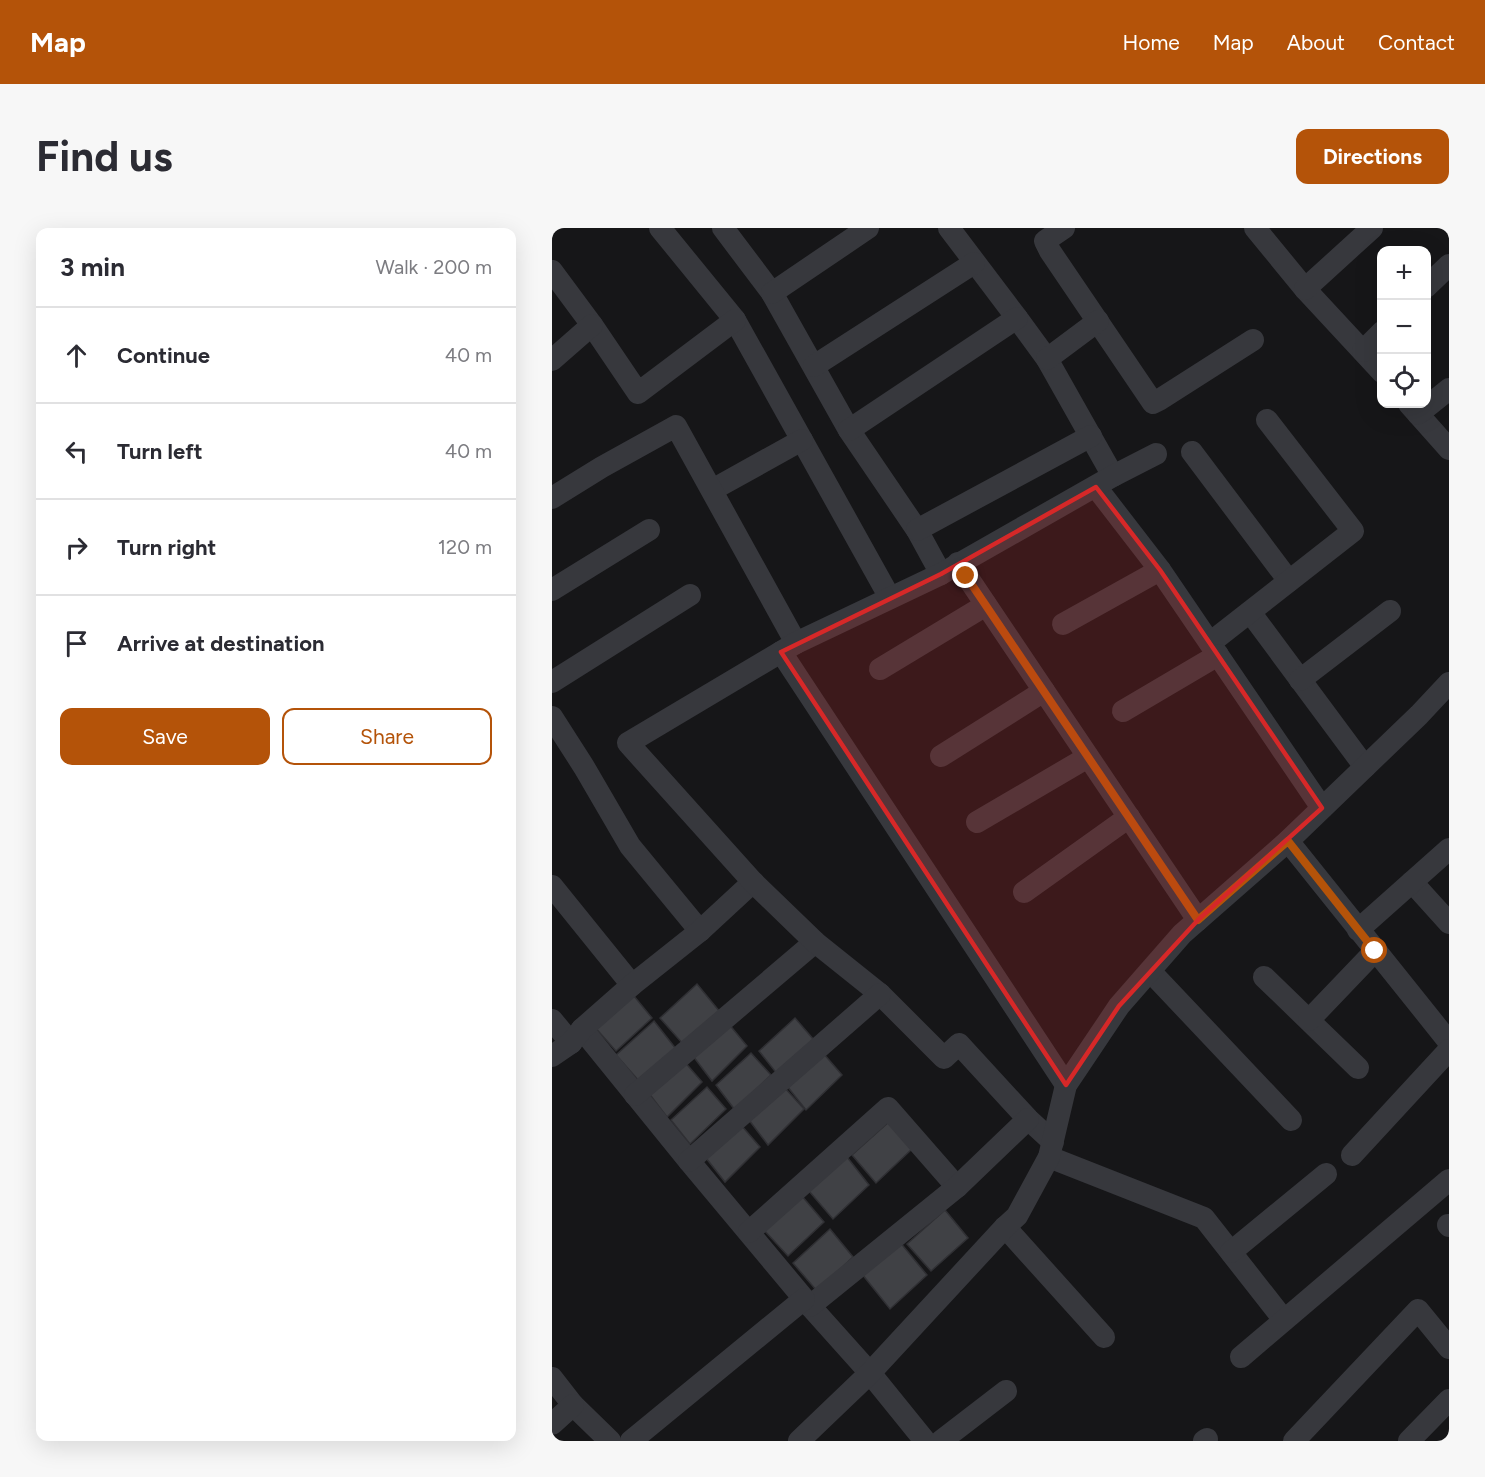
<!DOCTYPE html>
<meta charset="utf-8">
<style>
:root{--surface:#fff;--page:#f7f7f7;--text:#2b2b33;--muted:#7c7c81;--line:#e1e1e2;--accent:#b45309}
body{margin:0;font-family:Figtree,sans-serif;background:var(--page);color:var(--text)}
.controls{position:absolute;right:18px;top:18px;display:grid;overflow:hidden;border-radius:12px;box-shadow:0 6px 24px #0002}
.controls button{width:54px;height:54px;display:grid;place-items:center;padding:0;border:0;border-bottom:2px solid var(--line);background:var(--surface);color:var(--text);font:30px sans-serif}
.stop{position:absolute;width:18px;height:18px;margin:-14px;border:4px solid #b45309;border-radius:50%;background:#fff}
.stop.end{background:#b45309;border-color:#fff;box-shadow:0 2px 6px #0008}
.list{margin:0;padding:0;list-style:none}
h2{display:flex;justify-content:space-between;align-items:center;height:78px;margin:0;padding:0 24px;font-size:26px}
h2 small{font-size:20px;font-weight:400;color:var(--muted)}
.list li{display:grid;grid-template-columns:39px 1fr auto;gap:18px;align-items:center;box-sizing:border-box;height:96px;padding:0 24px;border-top:2px solid var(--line)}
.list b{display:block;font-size:22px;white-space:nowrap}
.list em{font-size:20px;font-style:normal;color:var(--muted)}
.actions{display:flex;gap:12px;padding:18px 24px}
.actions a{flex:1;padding:14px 0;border:2px solid var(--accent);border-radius:12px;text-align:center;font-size:21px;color:var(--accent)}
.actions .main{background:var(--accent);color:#fff}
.icon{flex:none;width:33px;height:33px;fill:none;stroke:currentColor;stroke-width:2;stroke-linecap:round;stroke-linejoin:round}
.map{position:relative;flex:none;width:897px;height:1213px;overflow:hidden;border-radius:12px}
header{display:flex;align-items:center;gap:36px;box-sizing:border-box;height:84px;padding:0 30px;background:var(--accent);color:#fff}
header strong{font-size:28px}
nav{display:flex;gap:33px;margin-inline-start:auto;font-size:21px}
.intro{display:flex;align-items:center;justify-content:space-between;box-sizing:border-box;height:144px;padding:0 36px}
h1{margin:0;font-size:42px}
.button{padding:15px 27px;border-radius:12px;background:var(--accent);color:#fff;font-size:21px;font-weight:700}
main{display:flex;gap:36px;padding:0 36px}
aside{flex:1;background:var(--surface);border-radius:12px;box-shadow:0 6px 24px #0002}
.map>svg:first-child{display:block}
</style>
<header>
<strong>Map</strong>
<nav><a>Home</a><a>Map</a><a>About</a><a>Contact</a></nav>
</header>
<div class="intro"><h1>Find us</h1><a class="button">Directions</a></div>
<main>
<aside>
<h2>3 min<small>Walk · 200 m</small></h2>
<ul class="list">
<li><svg class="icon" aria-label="ahead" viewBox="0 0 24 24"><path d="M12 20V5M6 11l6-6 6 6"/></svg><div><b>Continue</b></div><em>40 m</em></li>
<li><svg class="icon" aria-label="left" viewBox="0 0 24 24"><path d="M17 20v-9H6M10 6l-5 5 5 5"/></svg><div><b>Turn left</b></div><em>40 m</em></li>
<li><svg class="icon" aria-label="right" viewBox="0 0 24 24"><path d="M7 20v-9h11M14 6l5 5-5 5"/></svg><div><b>Turn right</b></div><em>120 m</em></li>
<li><svg class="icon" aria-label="arrive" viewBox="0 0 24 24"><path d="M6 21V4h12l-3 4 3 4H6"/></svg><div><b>Arrive at destination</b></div></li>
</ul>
<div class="actions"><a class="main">Save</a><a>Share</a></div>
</aside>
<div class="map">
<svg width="897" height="1213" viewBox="0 0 897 1213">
<rect width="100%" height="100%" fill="#161618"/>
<g fill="#404145" stroke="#303034" stroke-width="1.5">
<polygon points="145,756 168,784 132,817 108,790"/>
<polygon points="77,762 100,790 64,823 40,796"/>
<polygon points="243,790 262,812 226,847 207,823"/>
<polygon points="102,793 124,821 88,854 64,827"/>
<polygon points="176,795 195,818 160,853 141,828"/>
<polygon points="199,825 219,847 183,882 164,857"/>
<polygon points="271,825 290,847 254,882 235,858"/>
<polygon points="131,832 150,854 115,889 96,864"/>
<polygon points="155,859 174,881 138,916 119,892"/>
<polygon points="232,859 252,881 216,917 197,892"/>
<polygon points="338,893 360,921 324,955 300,927"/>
<polygon points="189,897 208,919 173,954 154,930"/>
<polygon points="295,929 317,957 281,991 257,963"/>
<polygon points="249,967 272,994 236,1028 211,1001"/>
<polygon points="393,982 416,1010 379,1043 355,1016"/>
<polygon points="278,1001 301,1029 265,1063 241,1035"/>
<polygon points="347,1013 375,1047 338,1081 310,1046"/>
</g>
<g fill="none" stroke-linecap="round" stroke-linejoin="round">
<g stroke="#37383d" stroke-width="22">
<polyline points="108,0 183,92 338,370"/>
<polyline points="171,0 220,65 297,202 365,302 389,346"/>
<polyline points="397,0 465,90 495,131 561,248"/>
<polyline points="512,0 493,13 498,23 601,175 607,172 701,112"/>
<polyline points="703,0 753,61 830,144"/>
<polyline points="0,43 40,97 86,165 183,92"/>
<polyline points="874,59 897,37"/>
<polyline points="753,61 820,0"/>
<polyline points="220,65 316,0"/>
<polyline points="811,123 830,104"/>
<polyline points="495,131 546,93"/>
<polyline points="0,132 40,97"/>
<polyline points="262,138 422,35"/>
<polyline points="857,176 897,221"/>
<polyline points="866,186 897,161"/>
<polyline points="297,202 465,90"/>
<polyline points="640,224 737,353"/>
<polyline points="544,259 608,342 770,580"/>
<polyline points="160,262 250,212"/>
<polyline points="0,270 50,239 124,198 244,415"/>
<polyline points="365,302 539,208"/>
<polyline points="406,335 646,692"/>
<polyline points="0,362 97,302"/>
<polyline points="698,384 813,539"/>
<polyline points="511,396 608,342"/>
<polyline points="658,415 801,303 715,192"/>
<polyline points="229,424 514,857"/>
<polyline points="328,441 434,377"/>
<polyline points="748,452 838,383"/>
<polyline points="0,454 138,367"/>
<polyline points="571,483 666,427"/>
<polyline points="0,489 32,539 78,618 148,703"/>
<polyline points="389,528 492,463"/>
<polyline points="425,594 536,529"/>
<polyline points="736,613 897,814"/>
<polyline points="860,654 897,695"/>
<polyline points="0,658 80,757"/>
<polyline points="472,664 577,589"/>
<polyline points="806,702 897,621"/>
<polyline points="598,743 739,892"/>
<polyline points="712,749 806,840"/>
<polyline points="0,792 19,815"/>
<polyline points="757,792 823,723"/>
<polyline points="30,801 137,933 258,1078 318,1145 373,1213"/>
<polyline points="0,828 19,815 30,801 80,757 148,703 201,654"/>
<polyline points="83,867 263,714"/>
<polyline points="501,914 476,891 407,816 392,830 328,766 263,714 201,654 76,515 244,415 389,346 561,248 604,226"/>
<polyline points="800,927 897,822"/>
<polyline points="497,929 652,990 732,1092"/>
<polyline points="137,933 328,766"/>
<polyline points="896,997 897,998"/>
<polyline points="453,999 552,1109"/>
<polyline points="197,1004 336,880 405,959"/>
<polyline points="679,1024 774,946"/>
<polyline points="258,1078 405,959 476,891"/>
<polyline points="689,1129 897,952"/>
<polyline points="0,1150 21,1177 58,1213"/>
<polyline points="0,1196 21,1177"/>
<polyline points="79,1213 252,1071"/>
<polyline points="247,1213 318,1145 453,999 465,988 497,929 514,857 567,778 630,706 736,613 867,487 897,455"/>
<polyline points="389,1213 454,1163"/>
<polyline points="652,1213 655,1211"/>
<polyline points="742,1213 866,1082 897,1120"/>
<polyline points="857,1213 897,1172"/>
</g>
</g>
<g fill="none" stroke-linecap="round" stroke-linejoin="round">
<polyline stroke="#b45309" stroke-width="8" points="414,348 646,692 736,613 823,723"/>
</g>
<path fill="#d62828" fill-opacity="0.2" stroke="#d62828" stroke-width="4.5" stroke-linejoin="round" d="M 544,259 L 608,342 L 770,580 L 646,692 L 567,778 L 514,857 L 229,424 L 389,346 Z"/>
</svg>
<div class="controls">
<button>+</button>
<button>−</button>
<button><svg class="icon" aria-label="locate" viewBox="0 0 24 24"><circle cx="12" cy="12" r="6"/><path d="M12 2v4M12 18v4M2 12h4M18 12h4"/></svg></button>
</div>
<div class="stop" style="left:823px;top:723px"></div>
<div class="stop end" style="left:414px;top:348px"></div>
</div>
</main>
